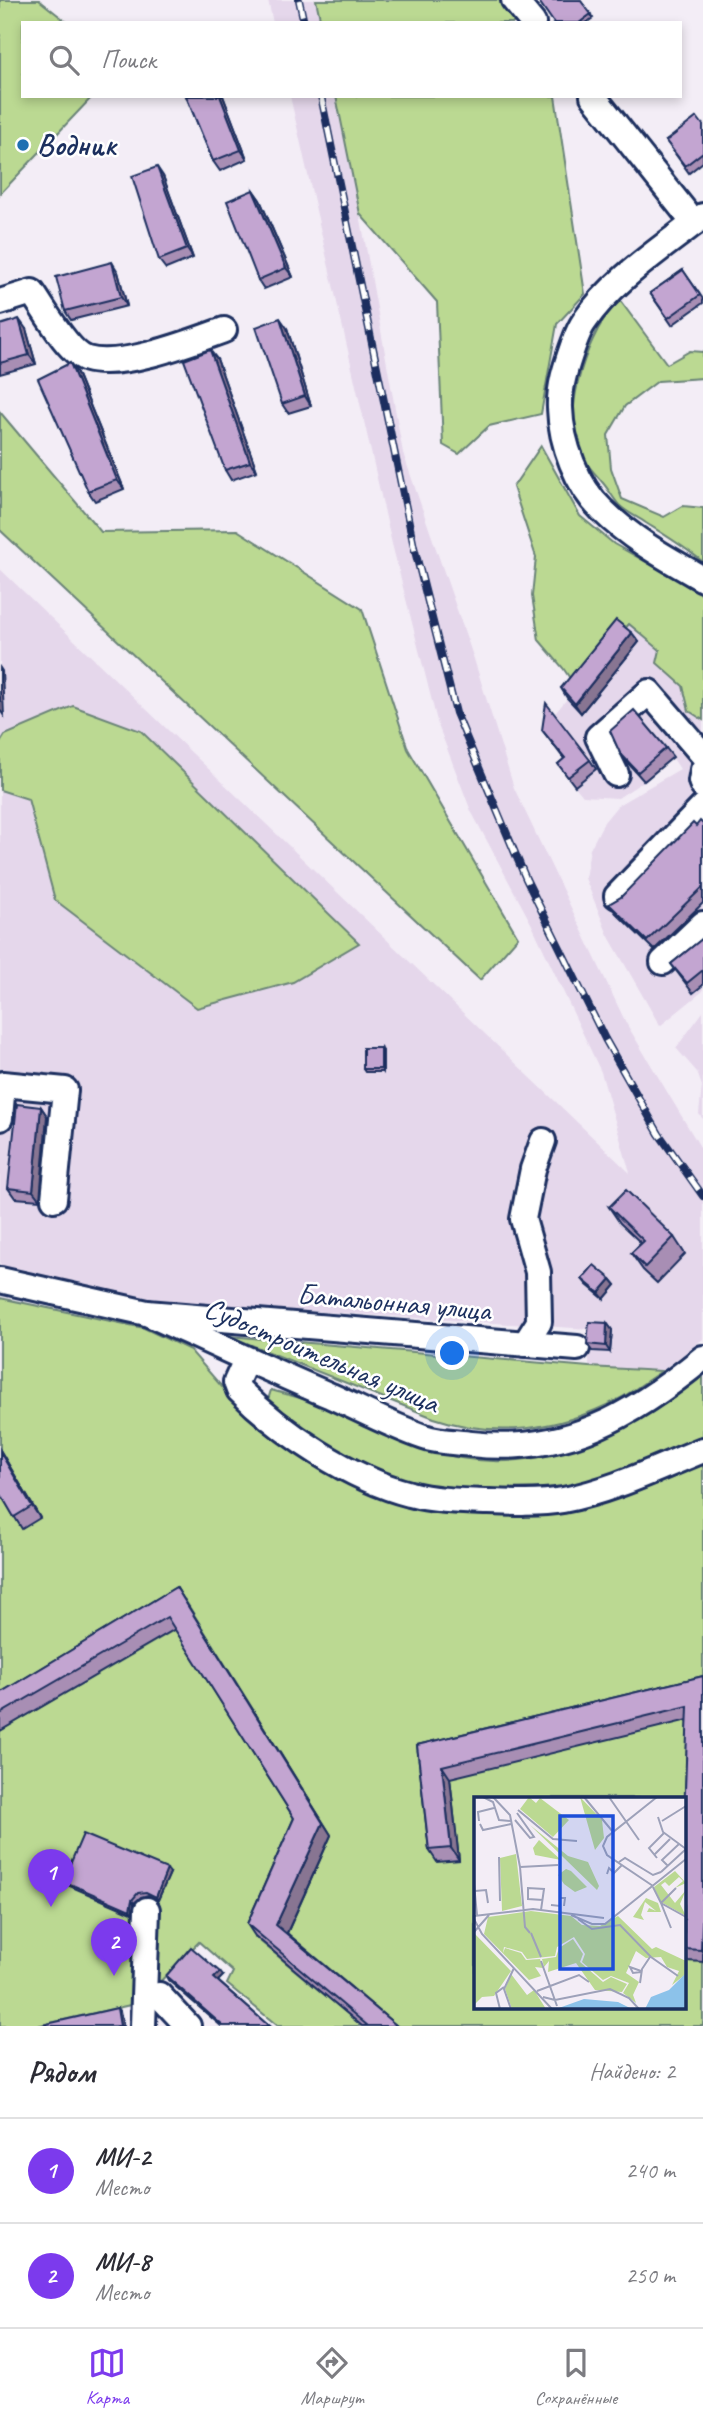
<!DOCTYPE html>
<html lang="ru">
<meta charset="utf-8">
<style>
:root{--surface:#fff;--page:#f7f7f7;--text:#2b2b33;--muted:#7c7c81;--line:#e1e1e2;--accent:#7c3aed}
body{margin:0;font-family:Caveat,sans-serif;background:var(--page);color:var(--text)}
.you{position:absolute;left:453px;top:1354px;width:24px;height:24px;margin:-18px;border:5px solid #fff;border-radius:50%;background:#1a73e8;box-shadow:0 0 0 10px #1a73e833}
.badge{display:grid;place-items:center;width:46px;height:46px;border-radius:50%;background:var(--accent);color:#fff;font-size:23px;font-weight:700}
.pin{position:absolute;translate:-50% -58px;filter:drop-shadow(0 2px 4px #0008)}
.pin::after{content:'';position:absolute;top:37px;width:24px;height:21px;background:inherit;clip-path:polygon(0 0,100% 0,50% 100%)}
.list{margin:0;padding:0;list-style:none}
h2{display:flex;justify-content:space-between;align-items:center;height:91px;margin:0;padding:0 28px;font-size:30px}
h2 small{font-size:23px;font-weight:400;color:var(--muted)}
.list li{display:grid;grid-template-columns:46px 1fr auto;gap:21px;align-items:center;box-sizing:border-box;height:105px;padding:0 28px;border-top:2px solid var(--line)}
.list b{display:block;font-size:26px;white-space:nowrap}
.list p{margin:0;font-size:23px;white-space:nowrap;color:var(--muted)}
.list em{font-size:23px;font-style:normal;color:var(--muted)}
.icon{flex:none;width:38px;height:38px;fill:none;stroke:currentColor;stroke-width:2;stroke-linecap:round;stroke-linejoin:round}
.map{position:relative;flex:none;width:703px;height:2026px;overflow:hidden}
.search{position:absolute;background:var(--surface);box-shadow:0 4px 10px #0003;left:21px;right:21px;top:21px;height:77px;display:flex;align-items:center;gap:18px;box-sizing:border-box;padding:0 24px;border-radius:0px;color:var(--muted);font-size:26px}
.sheet{height:301px;background:var(--surface)}
nav{display:flex;justify-content:space-around;align-items:center;box-sizing:border-box;height:98px;border-top:2px solid var(--line);background:var(--surface);font-size:19px;color:var(--muted)}
nav a{display:grid;justify-items:center;gap:4px}
nav .on{color:var(--accent)}
.map>svg:first-child{display:block}
</style>
<div class="map">
<svg width="703" height="2026" viewBox="0 0 703 2026">
<rect width="100%" height="100%" fill="#f3edf6"/>
<filter id="ink" filterUnits="userSpaceOnUse"><feTurbulence type="fractalNoise" baseFrequency=".0143" numOctaves="2"/><feDisplacementMap in="SourceGraphic" scale="14" xChannelSelector="R" yChannelSelector="G"/><feConvolveMatrix kernelMatrix="1 2 1 2 8 2 1 2 1" color-interpolation-filters="sRGB"/></filter>
<g filter="url(#ink)">
<g fill="#e5d7eb">
<polygon points="268,0 316,0 321,23 273,23"/>
<polygon points="290,96 336,96 360,214 403,453 474,659 514,788 626,1023 703,1152 703,1339 662,1371 589,1367 589,1329 150,1301 0,1267 0,569 630,1173 601,1072 531,923 471,811 438,725 392,544"/>
<polygon points="629,624 660,650 657,663 683,686 689,711 703,720 703,991 660,1026 608,935 585,878 590,849 604,822 618,805 680,769 672,757 644,781 618,798 583,796 564,773 571,767 549,739 552,717"/>
<polygon points="703,1012 703,1119 699,1114 702,1086 697,1072 676,1048"/>
</g>
<g fill="#bbd992" stroke="#6b8478" stroke-width="2" fill-rule="evenodd">
<polygon points="0,0 39,0 68,23 23,23 23,96 93,96 0,194"/>
<polygon points="316,0 500,0 518,23 321,23"/>
<polygon points="336,96 555,96 585,294 557,324 541,414 489,426 459,454 443,445 437,302 360,214"/>
<path d="M 619,299 L 667,364 L 690,351 L 703,352 L 703,378 L 658,381 L 625,406 L 608,435 L 611,468 L 622,499 L 664,517 L 683,506 L 703,508 L 703,562 C 685,547 665,535 646,523 C 637,517 626,512 619,505 C 613,498 609,490 603,483 C 593,471 585,464 579,449 C 562,405 589,331 619,299 Z"/>
<polygon points="0,412 101,532 237,530 362,609 408,749 518,937 480,980 0,530"/>
<polygon points="541,446 580,516 614,544 703,594 703,720 689,711 683,686 657,663 660,650 629,624 576,687 563,668 539,640 532,596 536,557 513,487"/>
<polygon points="73,706 141,731 359,943 293,982 197,1008 55,900 28,799 0,790 0,743 5,735"/>
<path d="M 0,1298 L 144,1328 L 190,1350 L 228,1394 L 316,1457 L 496,1509 L 703,1455 L 703,2026 L 391,2026 L 285,1937 L 331,1835 L 185,1600 L 0,1710 ZM 476,1798 L 684,1798 L 684,2007 L 476,2007 Z"/>
<path d="M 229,1336 L 589,1367 L 662,1371 C 647,1380 633,1392 617,1400 C 559,1430 496,1439 434,1418 Z"/>
<path d="M 703,1376 L 703,1443 L 609,1481 L 540,1497 L 406,1485 L 316,1443 L 268,1400 L 271,1390 C 292,1396 313,1401 333,1409 C 364,1421 394,1437 426,1449 C 526,1484 626,1438 703,1376 Z"/>
<polygon points="176,1629 303,1830 255,1937 362,2026 278,2026 227,1984 233,1972 199,1942 139,2003 37,2026 0,2026 0,1731"/>
</g>
<g fill="none" stroke-linecap="round" stroke-linejoin="round">
<defs>
<g id="minor">
<polyline points="514,0 533,23"/>
<polyline points="593,96 694,223"/>
<path d="M 703,216 C 664,247 612,280 584,322 C 579,329 576,338 573,346 C 566,366 559,387 560,408 C 561,443 577,486 602,510 C 631,539 668,559 703,579"/>
<path d="M 0,302 L 32,292 C 44,309 68,353 87,359 C 121,369 191,342 224,330"/>
<polyline points="703,770 701,781 703,786"/>
<polyline points="616,774 598,737 649,692 703,755"/>
<polyline points="617,896 703,807"/>
<polyline points="663,962 703,924"/>
<polyline points="0,1118 3,1084 65,1090 54,1199"/>
<polyline points="0,1280 147,1313 577,1348"/>
<path d="M 147,1313 C 208,1341 269,1370 331,1396 C 362,1410 392,1426 424,1437 C 438,1442 456,1442 471,1444 C 566,1455 632,1416 703,1358"/>
<polyline points="525,1344 539,1322 538,1272 523,1219 533,1169 543,1141"/>
<path d="M 246,1360 L 236,1382 L 239,1390 C 281,1433 351,1479 410,1494 C 435,1501 463,1501 489,1502 C 513,1503 539,1504 563,1500 C 611,1491 658,1468 703,1450"/>
<polyline points="159,1995 188,2026"/>
<polyline points="143,2026 147,1910"/>
</g>
</defs>
<use href="#minor" stroke="#1b2f5e" stroke-width="30"/>
<use href="#minor" stroke="#fff" stroke-width="24"/>
<defs>
<g id="rail">
<polyline points="299,0 304,23"/>
<polyline points="321,96 414,547 456,713 526,879 605,1039 659,1134 703,1196"/>
</g>
</defs>
<use href="#rail" stroke="#1b2f5e" stroke-width="8"/>
<use href="#rail" stroke="#fff" stroke-width="5" stroke-dasharray="16" stroke-linecap="butt"/>
</g>
<g fill="#a88eb4" stroke="#1b2f5e" stroke-width="2">
<polygon points="580,0 593,18 586,23 554,23"/>
<polygon points="186,96 223,96 247,159 220,171 213,161"/>
<polygon points="703,125 703,162 689,173 666,141"/>
<polygon points="163,176 193,258 166,269 159,260"/>
<polygon points="253,190 260,200 293,277 264,289 258,280"/>
<polygon points="683,270 703,299 703,303 672,325 650,293"/>
<polygon points="118,272 127,306 71,320 65,311"/>
<polygon points="0,325 26,329 36,364 0,374"/>
<polygon points="287,328 311,406 288,413 282,404"/>
<polygon points="217,359 257,471 231,480 225,470"/>
<polygon points="70,363 77,373 124,489 95,501 88,491"/>
<polygon points="632,633 639,642 581,713 567,698 561,688"/>
<polygon points="542,730 590,760 596,769 575,786 558,764 564,759"/>
<polygon points="666,748 673,757 644,781 627,762 620,753"/>
<polygon points="703,824 703,903 654,950 616,913 609,904 621,897 696,826"/>
<polygon points="703,938 703,985 693,993 671,964"/>
<polygon points="381,1048 383,1051 383,1072 365,1072 363,1069"/>
<polygon points="41,1107 47,1116 40,1200 15,1198 8,1188"/>
<polygon points="609,1207 674,1237 685,1254 657,1283 643,1270 631,1253 641,1243 620,1223"/>
<polygon points="582,1279 611,1279 616,1285 604,1299 587,1285"/>
<polygon points="607,1323 612,1330 610,1352 592,1351 587,1344"/>
<polygon points="0,1450 40,1518 22,1529 0,1493"/>
<polygon points="176,1587 331,1835 287,1933 397,2026 362,2026 255,1936 247,1924 294,1818 175,1629 0,1731 0,1693"/>
<polygon points="703,1676 703,1962 687,1961 684,1957 684,1818 688,1720 450,1778 459,1860 437,1862 429,1850 417,1745"/>
<polygon points="170,1873 158,1900 148,1895 141,1897 134,1903 132,1913 65,1884 63,1881"/>
<polygon points="166,1976 223,1976 218,1981 269,2026 221,2026 168,1980"/>
</g>
<g fill="#887492" stroke="#1b2f5e" stroke-width="2">
<polygon points="220,96 223,96 247,159 241,150"/>
<polygon points="157,167 163,176 193,258 187,249"/>
<polygon points="253,190 260,200 293,277 286,268"/>
<polygon points="112,262 118,272 127,306 121,297"/>
<polygon points="280,318 287,328 311,406 305,396"/>
<polygon points="19,319 26,329 36,364 29,355"/>
<polygon points="210,350 217,359 257,471 250,462"/>
<polygon points="70,363 77,373 124,489 117,480"/>
<polygon points="632,633 639,642 581,713 575,704"/>
<polygon points="0,668 2,671 4,716 0,710"/>
<polygon points="381,1048 383,1051 383,1072 381,1069"/>
<polygon points="41,1107 47,1116 40,1200 33,1191"/>
<polygon points="611,1279 616,1285 604,1299 599,1293"/>
<polygon points="607,1323 612,1330 610,1352 606,1346"/>
<polygon points="0,1450 40,1518 32,1506 0,1452"/>
<polygon points="176,1587 331,1835 285,1937 276,1925 323,1823"/>
<polygon points="442,1766 450,1778 459,1860 451,1848"/>
<polygon points="167,1869 170,1873 158,1900 156,1897"/>
<polygon points="703,1895 703,1953 701,1950"/>
<polygon points="132,1900 134,1903 132,1913 130,1910"/>
<polygon points="220,1972 223,1976 217,1982 214,1978"/>
<polygon points="117,2008 120,2012 123,2026 120,2026"/>
</g>
<g fill="#c3a5d1" stroke="#1b2f5e" stroke-width="2">
<polygon points="538,0 580,0 591,14 579,23 554,23"/>
<polygon points="186,96 220,96 241,150 213,161"/>
<polygon points="697,117 703,125 703,152 685,166 666,141"/>
<polygon points="157,167 187,249 159,260 132,176"/>
<polygon points="253,190 286,268 258,280 227,201"/>
<polygon points="112,262 121,297 65,311 56,277"/>
<polygon points="683,270 700,295 668,318 650,293"/>
<polygon points="280,318 305,396 282,404 256,327"/>
<polygon points="19,319 29,355 0,363 0,325"/>
<polygon points="210,350 250,462 225,470 184,360"/>
<polygon points="70,363 117,480 88,491 38,379"/>
<polygon points="616,620 632,633 575,704 561,688"/>
<polygon points="546,703 590,760 568,777 558,764 565,758 542,730"/>
<polygon points="634,710 666,748 638,772 620,753 610,731"/>
<polygon points="700,821 703,824 703,887 647,941 609,904 621,897 693,823 696,826"/>
<polygon points="703,938 703,970 687,983 671,964"/>
<rect x="363" y="1048" width="18" height="21"/>
<polygon points="17,1104 41,1107 33,1191 8,1188"/>
<polygon points="626,1190 674,1237 645,1267 631,1253 644,1241 609,1207"/>
<polygon points="594,1265 611,1279 599,1293 582,1279"/>
<polygon points="589,1322 607,1323 606,1346 587,1344"/>
<polygon points="0,1452 32,1506 14,1517 0,1493"/>
<polygon points="176,1587 323,1823 276,1925 397,2026 368,2026 247,1924 294,1818 167,1617 0,1714 0,1693"/>
<polygon points="703,1676 703,1895 701,1950 684,1949 684,1818 688,1706 442,1766 451,1848 429,1850 417,1745"/>
<polygon points="83,1834 167,1869 156,1897 146,1892 138,1893 132,1900 130,1910 63,1881"/>
<polygon points="191,1947 220,1972 214,1978 269,2026 223,2026 166,1976"/>
<polygon points="117,2008 120,2026 38,2026"/>
</g>
</g>
<circle fill="#1f6fb2" stroke="#fff" stroke-width="2.5" cx="23" cy="145" r="7"/>
<g text-anchor="middle" dominant-baseline="central" stroke-width="5" stroke-linejoin="round" paint-order="stroke">
<g font-size="30" font-weight="bold" fill="#1b2f5e" stroke="#fff" text-anchor="start">
<text x="37" y="145">Водник</text>
</g>
<g font-size="30" fill="#1b2f5e" stroke="#fff">
<text transform="translate(394 1302) rotate(5)">Батальонная улица</text>
<text transform="translate(322 1355) rotate(23)">Судостроительная улица</text>
</g>
</g>
<g transform="translate(474 1797)">
<rect width="212" height="212" fill="#f3edf6"/>
<path d="M 55,0 L 62,6 L 66,1 L 95,23 L 79,40 L 46,12 ZM 106,0 L 128,23 L 130,41 L 121,53 ZM 56,28 L 94,59 L 114,65 L 125,89 L 123,93 ZM 65,43 L 87,63 L 61,58 L 59,51 ZM 42,57 L 48,109 L 28,114 L 26,61 ZM 92,72 L 97,74 L 113,90 L 101,95 L 90,87 L 84,78 ZM 201,74 L 212,86 L 201,91 L 209,84 L 205,80 L 195,89 L 191,85 L 187,88 L 201,106 L 212,93 L 206,107 L 212,119 L 187,105 L 180,90 ZM 172,101 L 184,106 L 187,115 L 173,115 L 175,111 L 182,114 L 171,105 L 167,118 L 170,123 L 159,120 ZM 57,114 L 97,119 L 108,128 L 126,129 L 144,119 L 178,152 L 182,150 L 212,164 L 212,177 L 198,188 L 205,174 L 193,170 L 187,160 L 172,161 L 162,154 L 152,176 L 165,185 L 159,198 L 162,206 L 149,196 L 155,186 L 137,179 L 129,183 L 108,165 L 111,157 L 100,140 L 83,150 L 81,159 L 53,162 L 48,155 L 30,150 L 29,156 L 31,151 L 47,156 L 52,163 L 66,162 L 69,171 L 61,170 L 67,179 L 55,183 L 10,137 L 14,120 ZM 0,136 L 37,174 L 20,199 L 8,200 L 0,208 ZM 99,142 L 109,157 L 106,165 L 129,185 L 137,180 L 153,187 L 148,195 L 121,193 L 102,166 L 74,175 L 75,164 L 70,170 L 68,162 L 82,160 L 85,151 ZM 37,177 L 53,198 L 60,193 L 72,212 L 38,212 L 31,192 Z" fill="#bbd992"/>
<path d="M 212,176 L 212,212 L 171,212 L 177,200 L 195,193 ZM 110,202 L 144,205 L 158,212 L 82,212 Z" fill="#8cc2ea"/>
<path fill="none" stroke="#9da1b9" stroke-width="2" d="M 9,0 L 19,5 L 25,23 L 37,24M 19,0 L 36,18 L 46,70 L 51,130 L 56,136M 110,0 L 139,35M 135,0 L 165,43M 44,13 L 79,42 L 103,44M 184,20 L 189,35 L 212,52M 41,23 L 56,41 L 60,40 L 43,16M 5,24 L 4,15 L 20,11M 188,24 L 212,9M 6,27 L 9,33 L 37,27M 180,58 L 196,42M 25,60 L 26,104M 183,61 L 175,51 L 190,36M 145,65 L 151,61 L 179,78 L 187,75M 194,69 L 188,63 L 205,47M 46,70 L 84,68M 187,75 L 212,52M 133,77 L 135,71 L 140,76 L 148,68M 0,87 L 3,118M 179,89 L 133,58 L 129,49 L 133,40 L 183,0M 179,90 L 187,106 L 212,120M 1,94 L 12,93 L 14,106M 77,108 L 86,109 L 86,101 L 91,101 L 90,109M 67,113 L 70,92 L 54,91 L 54,102 L 69,103M 97,118 L 118,127 L 131,127 L 212,62M 0,119 L 59,112 L 130,121M 0,122 L 8,137 L 78,212M 104,122 L 118,132 L 146,128 L 177,160 L 204,179M 197,131 L 187,106 L 202,91M 0,135 L 15,118M 57,136 L 67,160M 67,164 L 83,209M 167,175 L 159,176 L 156,170 L 167,174M 166,186 L 168,172 L 176,160M 63,194 L 105,178 L 115,185M 69,200 L 81,203 L 136,192 L 155,201 L 165,212M 26,212 L 22,196 L 30,190M 37,212 L 30,192 L 40,171"/>
<path fill="#1d4ed8" fill-opacity="0.15" stroke="#1d4ed8" stroke-width="3.5" d="M 86,19 L 139,19 L 139,172 L 86,172 Z"/>
<rect width="212" height="212" fill="none" stroke="#1b2f5e" stroke-width="3.5"/>
</g>
</svg>
<div class="you"></div>
<div class="pin badge" style="left:51px;top:1907px">1</div>
<div class="pin badge" style="left:114px;top:1976px">2</div>
<div class="search"><svg class="icon" aria-label="search" viewBox="0 0 24 24"><circle cx="10" cy="10" r="6"/><path d="M15 15l6 6"/></svg>Поиск</div>
</div>
<section class="sheet">
<h2>Рядом<small>Найдено: 2</small></h2>
<ul class="list">
<li><span class="badge">1</span><div><b>МИ-2</b><p>Место</p></div><em>240 m</em></li>
<li><span class="badge">2</span><div><b>МИ-8</b><p>Место</p></div><em>250 m</em></li>
</ul>
</section>
<nav>
<a class="on"><svg class="icon" aria-label="map" viewBox="0 0 24 24"><path d="M3 6l6-2 6 2 6-2v14l-6 2-6-2-6 2zM9 4v14M15 6v14"/></svg>Карта</a>
<a><svg class="icon" aria-label="directions" viewBox="0 0 24 24"><path d="M12 3l9 9-9 9-9-9zM9 14v-3h6M13 9l2 2-2 2"/></svg>Маршрут</a>
<a><svg class="icon" aria-label="saved" viewBox="0 0 24 24"><path d="M7 4h10v16l-5-4-5 4z"/></svg>Сохранённые</a>
</nav>
